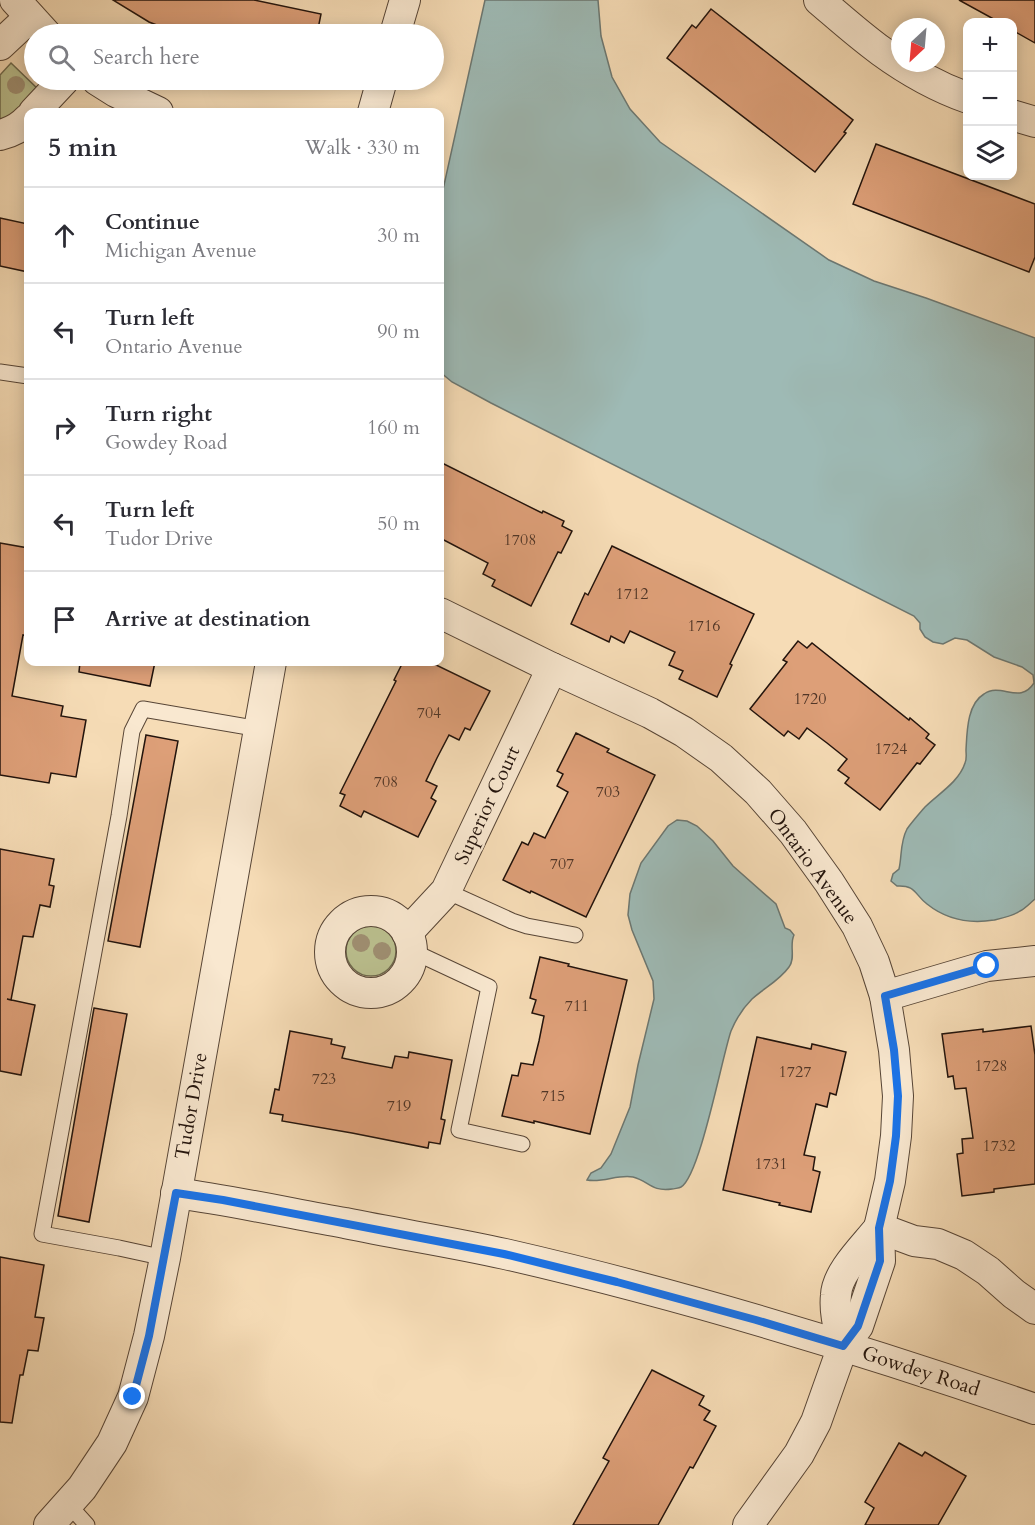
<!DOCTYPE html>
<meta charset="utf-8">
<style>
:root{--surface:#fff;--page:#f2f2f3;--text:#2b2b33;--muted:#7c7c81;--line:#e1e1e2}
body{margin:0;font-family:Cardo,serif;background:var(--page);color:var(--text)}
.controls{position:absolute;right:18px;top:18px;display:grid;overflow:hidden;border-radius:12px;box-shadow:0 3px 15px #0003}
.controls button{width:54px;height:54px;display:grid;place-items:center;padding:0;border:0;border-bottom:2px solid var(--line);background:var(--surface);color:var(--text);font:30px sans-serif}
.compass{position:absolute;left:891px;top:18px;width:54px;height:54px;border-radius:50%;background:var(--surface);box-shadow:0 3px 15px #0003;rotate:206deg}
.stop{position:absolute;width:18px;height:18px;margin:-14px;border:4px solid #1a73e8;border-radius:50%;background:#fff}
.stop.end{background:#1a73e8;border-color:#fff;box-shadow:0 2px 6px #0008}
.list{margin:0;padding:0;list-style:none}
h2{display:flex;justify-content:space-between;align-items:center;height:78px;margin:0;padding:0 24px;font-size:26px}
h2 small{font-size:20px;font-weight:400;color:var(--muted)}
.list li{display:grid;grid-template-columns:39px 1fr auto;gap:18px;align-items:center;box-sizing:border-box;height:96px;padding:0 24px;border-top:2px solid var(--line)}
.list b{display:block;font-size:22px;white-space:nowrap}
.list p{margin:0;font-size:20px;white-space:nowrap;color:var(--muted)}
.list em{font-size:20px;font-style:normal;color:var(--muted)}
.icon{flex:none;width:33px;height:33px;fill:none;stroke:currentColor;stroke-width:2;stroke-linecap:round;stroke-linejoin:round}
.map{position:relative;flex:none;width:1035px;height:1525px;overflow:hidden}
.search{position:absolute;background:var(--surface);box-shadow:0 3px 15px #0003;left:24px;top:24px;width:420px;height:66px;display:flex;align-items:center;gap:15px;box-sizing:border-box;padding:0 21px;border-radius:33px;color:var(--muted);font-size:22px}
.panel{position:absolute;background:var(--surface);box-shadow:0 3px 15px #0003;left:24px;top:108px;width:420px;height:558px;border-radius:12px}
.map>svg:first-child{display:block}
</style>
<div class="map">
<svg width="1035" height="1525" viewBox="0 0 1035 1525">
<rect width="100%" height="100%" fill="#f6dcb6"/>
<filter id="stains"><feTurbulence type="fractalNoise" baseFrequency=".00333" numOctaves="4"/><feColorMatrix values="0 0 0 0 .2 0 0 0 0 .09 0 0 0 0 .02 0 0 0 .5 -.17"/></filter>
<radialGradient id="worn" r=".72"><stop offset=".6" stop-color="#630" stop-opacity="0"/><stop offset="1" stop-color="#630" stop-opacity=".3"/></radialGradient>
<g fill="#bbc08f" stroke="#6e6a4e" stroke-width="1.5">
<polygon points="11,63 39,90 10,120 0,121 0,75"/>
<circle cx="371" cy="951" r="25"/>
</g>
<g fill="#9ebab5" stroke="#6c7771" stroke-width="1.5">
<path d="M 485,0 L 598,0 L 601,36 L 612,77 L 630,109 L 660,142 L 829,260 L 874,281 L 926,298 L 1035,338 L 1035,899 C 1030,903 1026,908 1020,911 C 1013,916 1003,918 994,920 C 969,924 947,920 927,904 C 914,894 916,885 897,886 L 891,881 L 893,874 L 899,869 C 902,856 900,842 907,829 C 912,822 919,814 925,807 C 938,794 959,782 965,763 C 967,759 966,754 966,750 C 967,732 967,704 984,694 C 1001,682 1020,705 1034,683 L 1033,675 L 1022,667 L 994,657 L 967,640 L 955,638 L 943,644 L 933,642 L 925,637 L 920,629 L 920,623 L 914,616 L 491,403 L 452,382 L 440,372 L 440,203 Z"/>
<path d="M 677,820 L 687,821 L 697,826 L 713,841 L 733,866 L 776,904 L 785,928 L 790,930 L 794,935 C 789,945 796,958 789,967 C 779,981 764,988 752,999 C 743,1008 736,1019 731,1031 C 722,1057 700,1176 681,1187 C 679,1188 673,1189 672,1189 C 651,1192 649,1181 633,1177 C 618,1174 603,1183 587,1180 L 591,1173 L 601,1168 L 611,1154 L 630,1107 L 638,1065 L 654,999 L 653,981 L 632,930 L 628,915 L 630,894 L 641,863 L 668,826 Z"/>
</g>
<g fill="#dd9f78" stroke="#22130c" stroke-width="1.5">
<polygon points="113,0 254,0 321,14 317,34 180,34 149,22"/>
<polygon points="959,0 1035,0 1035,43 1012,30 1012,22 999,22"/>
<polygon points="711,9 853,120 844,132 846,133 815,172 667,58 692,25 696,28"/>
<polygon points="876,144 1035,204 1035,257 1029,272 853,204"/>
<polygon points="0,218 28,224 28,272 0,266"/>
<polygon points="440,462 542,513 543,511 564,521 562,526 572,531 561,553 558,552 531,606 492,586 495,580 483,574 488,563 440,538"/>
<polygon points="0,543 28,548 28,636 23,635 12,696 63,706 61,716 86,720 76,777 51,773 49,783 0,775"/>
<polygon points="612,546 754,614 730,664 732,665 717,697 679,679 683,671 669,665 675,652 630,631 624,643 611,636 609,642 571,624 585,593 588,595"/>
<polygon points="798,641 807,648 812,643 909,720 910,718 929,734 926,738 935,745 920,764 917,763 880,810 845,783 849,778 838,770 847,759 827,743 807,728 799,739 788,731 784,736 750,709 787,662 783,660"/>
<polygon points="80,662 155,662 150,686 79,672"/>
<polygon points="403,662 430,662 490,691 470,730 465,728 459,740 449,735 437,758 426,781 437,786 431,798 436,801 418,837 364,811 361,817 340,806 345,795 340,793 396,681 394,680"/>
<polygon points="576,733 609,749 607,752 655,775 586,917 531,891 530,893 503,880 522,842 528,845 534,833 545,838 568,792 557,786 563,774 557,771"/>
<polygon points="146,735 178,741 140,947 108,941"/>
<polygon points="0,849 54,859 49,885 54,886 50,907 40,905 33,937 23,936 11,1000 7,999 35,1005 21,1075 0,1071"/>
<polygon points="540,957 569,964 568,966 627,980 590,1134 534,1121 534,1123 502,1116 512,1075 518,1076 521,1063 533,1065 539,1041 544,1016 532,1013 536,1000 530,998"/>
<polygon points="94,1008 127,1014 89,1222 58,1216"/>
<polygon points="1031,1026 1035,1055 1035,1184 994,1189 994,1192 962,1196 957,1154 963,1153 962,1139 973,1138 966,1088 955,1089 953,1076 948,1077 942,1034 983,1029 983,1032"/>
<polygon points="290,1031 332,1039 331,1044 345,1047 342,1058 366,1063 392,1068 395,1056 408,1058 409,1052 452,1060 441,1119 445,1120 440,1144 429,1142 428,1148 352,1133 282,1121 283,1115 270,1113 275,1089 279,1090"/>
<polygon points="757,1037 811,1049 812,1044 846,1052 836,1095 830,1093 827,1107 816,1104 804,1155 815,1157 813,1170 820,1172 811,1212 779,1205 780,1203 723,1190"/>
<polygon points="0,1257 44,1265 35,1317 44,1318 38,1351 28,1350 23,1375 20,1375 12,1423 0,1422"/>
<polygon points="652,1370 704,1396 699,1405 710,1411 704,1420 716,1426 693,1468 690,1467 658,1525 573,1525 609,1461 603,1458"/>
<polygon points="899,1443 922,1456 925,1452 966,1476 938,1525 865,1525 874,1508 865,1502"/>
</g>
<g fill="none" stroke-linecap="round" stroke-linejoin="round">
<defs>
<g id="service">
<polyline points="0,372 28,376"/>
<polyline points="446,891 512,921 527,926 575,935"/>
<polyline points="412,951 489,987 459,1130 522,1144"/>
<polyline points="165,1258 119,1248 42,1234 119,816 132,731 143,709 259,729"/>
<polyline points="68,1504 87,1525"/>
</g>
<g id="minor">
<polyline points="15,0 46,34"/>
<path d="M 819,0 C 839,17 859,35 881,51 C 907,70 937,87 968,98"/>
<polyline points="395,34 405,0"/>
<polyline points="0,45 30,17"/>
<polyline points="97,80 116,92 158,112"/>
<polyline points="34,112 64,80"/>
<polyline points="373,112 382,80"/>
<polyline points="1012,115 1035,122"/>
<path d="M 0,135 C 12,132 20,128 28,119"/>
<polyline points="440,613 552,668 650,713 684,732 721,758 758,792 793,832 829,882 857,926 874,962 885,996 894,1050 898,1096 896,1136 890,1181 879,1228 880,1261 858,1326 843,1346 816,1422 799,1454 748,1525"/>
<circle cx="371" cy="952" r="41"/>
<polyline points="407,933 446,891 552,668"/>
<polyline points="885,996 987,966 1035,961"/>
<path d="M 176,1193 C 233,1201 289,1213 345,1223 C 398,1234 452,1242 505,1254 C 684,1295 861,1349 1035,1409"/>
<polyline points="879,1228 914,1241 938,1244 964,1255 988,1271 1014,1294 1035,1309"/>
<path d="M 843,1346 C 839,1329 834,1312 836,1295 C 837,1272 865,1246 879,1228"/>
<polyline points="49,1525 82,1488 112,1443 133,1397 149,1336 165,1258 271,662"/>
</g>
</defs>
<use href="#service" stroke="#574536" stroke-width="17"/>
<use href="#minor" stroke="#574536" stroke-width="32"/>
<use href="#service" stroke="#f9e8d0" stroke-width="15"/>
<use href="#minor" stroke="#f9e8d0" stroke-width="30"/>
</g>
<g fill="#9f8f72">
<circle cx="16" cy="85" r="9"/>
<circle cx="361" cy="943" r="9"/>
<circle cx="382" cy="951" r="9"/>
</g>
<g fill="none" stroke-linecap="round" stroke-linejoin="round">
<polyline stroke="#1a73e8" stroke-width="8" points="133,1397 149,1336 176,1193 223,1200 504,1254 617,1282 756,1320 843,1346 858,1326 880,1261 879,1228 890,1181 896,1136 898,1096 894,1050 885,996 987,966"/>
</g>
<g text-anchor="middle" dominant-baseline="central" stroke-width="4.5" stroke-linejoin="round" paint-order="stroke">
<g font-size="16" fill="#513627">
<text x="520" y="540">1708</text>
<text x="632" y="594">1712</text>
<text x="704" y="626">1716</text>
<text x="810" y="699">1720</text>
<text x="429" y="713">704</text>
<text x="891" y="749">1724</text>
<text x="386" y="782">708</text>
<text x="608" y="792">703</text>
<text x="562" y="864">707</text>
<text x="577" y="1006">711</text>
<text x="991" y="1066">1728</text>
<text x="795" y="1072">1727</text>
<text x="324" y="1079">723</text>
<text x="553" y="1096">715</text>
<text x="399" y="1106">719</text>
<text x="999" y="1146">1732</text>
<text x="771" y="1164">1731</text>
</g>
<g font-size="20" fill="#22130c" stroke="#f9e8d0">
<text transform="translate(487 805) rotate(-65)">Superior Court</text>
<text transform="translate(813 866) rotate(54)">Ontario Avenue</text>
<text transform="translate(191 1106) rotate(-80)">Tudor Drive</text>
<text transform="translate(921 1371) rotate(18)">Gowdey Road</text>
</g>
</g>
<rect width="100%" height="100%" filter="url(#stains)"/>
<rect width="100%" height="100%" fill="url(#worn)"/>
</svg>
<div class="controls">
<button>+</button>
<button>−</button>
<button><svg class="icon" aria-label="layers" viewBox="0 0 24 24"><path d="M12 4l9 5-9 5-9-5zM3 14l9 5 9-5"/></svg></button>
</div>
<svg class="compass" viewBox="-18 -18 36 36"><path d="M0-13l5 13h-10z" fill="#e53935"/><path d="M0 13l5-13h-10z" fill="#7c7c81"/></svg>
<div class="stop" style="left:987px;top:966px"></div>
<div class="stop end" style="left:133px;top:1397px"></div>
<div class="search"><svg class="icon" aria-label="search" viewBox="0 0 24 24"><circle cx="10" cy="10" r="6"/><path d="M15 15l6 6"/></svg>Search here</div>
<section class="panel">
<h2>5 min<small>Walk · 330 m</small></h2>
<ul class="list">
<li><svg class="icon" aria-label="ahead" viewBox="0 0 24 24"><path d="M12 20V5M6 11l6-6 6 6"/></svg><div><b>Continue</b><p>Michigan Avenue</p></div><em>30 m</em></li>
<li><svg class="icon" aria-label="left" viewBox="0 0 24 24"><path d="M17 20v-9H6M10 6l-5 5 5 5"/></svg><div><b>Turn left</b><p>Ontario Avenue</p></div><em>90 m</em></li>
<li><svg class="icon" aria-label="right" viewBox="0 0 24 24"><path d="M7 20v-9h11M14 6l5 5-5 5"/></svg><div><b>Turn right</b><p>Gowdey Road</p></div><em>160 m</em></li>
<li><svg class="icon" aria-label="left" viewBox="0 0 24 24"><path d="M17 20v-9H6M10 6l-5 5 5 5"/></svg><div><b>Turn left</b><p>Tudor Drive</p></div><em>50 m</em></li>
<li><svg class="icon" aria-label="arrive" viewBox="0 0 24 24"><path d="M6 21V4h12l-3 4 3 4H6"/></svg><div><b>Arrive at destination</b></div></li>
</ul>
</section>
</div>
